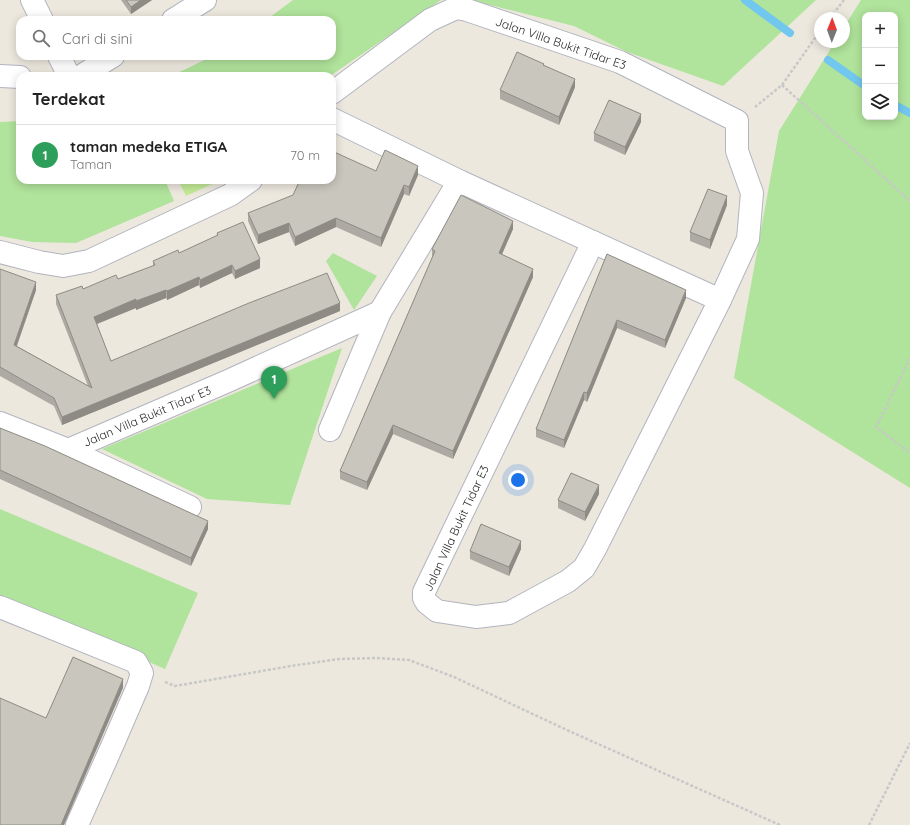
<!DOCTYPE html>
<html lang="id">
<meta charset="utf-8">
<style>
:root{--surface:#fff;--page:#f6f6f6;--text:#222;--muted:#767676;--line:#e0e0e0;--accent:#4058f9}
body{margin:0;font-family:Quicksand,sans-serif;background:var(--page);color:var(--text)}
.controls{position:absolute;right:12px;top:12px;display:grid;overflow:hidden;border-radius:8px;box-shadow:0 2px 10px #0003}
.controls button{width:36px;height:36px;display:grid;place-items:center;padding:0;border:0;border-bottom:1px solid var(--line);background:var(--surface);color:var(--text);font:20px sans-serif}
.compass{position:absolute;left:814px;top:12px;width:36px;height:36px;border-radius:50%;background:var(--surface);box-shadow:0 2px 10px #0003;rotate:1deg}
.you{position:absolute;left:518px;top:480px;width:14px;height:14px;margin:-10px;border:3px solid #fff;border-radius:50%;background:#1a73e8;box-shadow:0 0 0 6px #1a73e833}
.badge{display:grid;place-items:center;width:26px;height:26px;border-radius:50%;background:var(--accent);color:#fff;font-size:13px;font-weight:700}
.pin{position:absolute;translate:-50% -33px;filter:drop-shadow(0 1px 2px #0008)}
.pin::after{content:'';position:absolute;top:21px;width:14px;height:12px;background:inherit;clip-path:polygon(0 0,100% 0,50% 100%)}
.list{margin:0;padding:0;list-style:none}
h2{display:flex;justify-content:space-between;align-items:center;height:52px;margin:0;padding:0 16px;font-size:17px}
h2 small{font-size:13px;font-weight:400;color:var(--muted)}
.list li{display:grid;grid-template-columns:26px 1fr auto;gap:12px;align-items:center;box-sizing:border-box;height:60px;padding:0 16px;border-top:1px solid var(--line)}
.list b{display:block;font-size:15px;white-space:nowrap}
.list p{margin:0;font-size:13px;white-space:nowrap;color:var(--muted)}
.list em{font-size:13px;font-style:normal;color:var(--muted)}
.icon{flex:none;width:22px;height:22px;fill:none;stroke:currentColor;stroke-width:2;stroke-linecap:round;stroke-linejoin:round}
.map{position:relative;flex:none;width:910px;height:825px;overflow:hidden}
.search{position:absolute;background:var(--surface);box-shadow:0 2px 10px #0003;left:16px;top:16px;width:320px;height:44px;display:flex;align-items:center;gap:10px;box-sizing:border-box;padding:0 14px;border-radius:12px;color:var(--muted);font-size:15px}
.panel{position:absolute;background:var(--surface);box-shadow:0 2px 10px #0003;left:16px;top:72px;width:320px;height:112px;border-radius:12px}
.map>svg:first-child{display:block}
</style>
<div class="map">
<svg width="910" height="825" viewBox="0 0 910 825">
<rect width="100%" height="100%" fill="#ede8de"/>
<g fill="#b0e39b" fill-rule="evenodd">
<polygon points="293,0 441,0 330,76 171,76 213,56 332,56 332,20 266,20"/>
<polygon points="470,0 816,0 723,86 627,52 574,26"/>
<path d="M 861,0 L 910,0 L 910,488 L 734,378 L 779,131 L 835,42 L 844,42 L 844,27 ZM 865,15 L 895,15 L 895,117 L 865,117 Z"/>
<polygon points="20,121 20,180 165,180 174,201 76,243 32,242 0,236 0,122"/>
<polygon points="333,253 377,276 354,310 326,261"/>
<polygon points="342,348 290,505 207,499 102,449"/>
<polygon points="0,509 198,593 165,669 0,597"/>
</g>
<polygon fill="#c3ea97" points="178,180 221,180 186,196"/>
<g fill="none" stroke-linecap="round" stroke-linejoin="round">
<g stroke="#72c7ee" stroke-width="8">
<polyline points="745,0 790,33"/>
<polyline points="828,60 865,86"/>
<polyline points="895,105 910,113"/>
</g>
<defs>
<g id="minor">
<polyline points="32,0 42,20"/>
<polyline points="173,20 205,0"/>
<polyline points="59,56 69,76"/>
<polyline points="0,76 20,77"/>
<polyline points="81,76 113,56"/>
<polyline points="332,93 430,20 456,8 467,10 620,62 737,121 737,151 752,193 748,239 720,300 595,549 584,568 568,581 509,613 476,617 437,611 427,603 424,598 424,592 593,242"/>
<polyline points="332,119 459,181 720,300"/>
<polyline points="0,252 39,262 63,266 89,261 230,195 251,180"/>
<polyline points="0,423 68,450 190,507"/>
<polyline points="330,430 380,312 459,181"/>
<polyline points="68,450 228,381 380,312"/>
<polyline points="0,607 136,662 142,673 138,686 113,744 77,825"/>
</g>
</defs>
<use href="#minor" stroke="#b2b4bf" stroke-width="24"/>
<g stroke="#c8c8c8" stroke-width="2.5" stroke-dasharray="3 2" stroke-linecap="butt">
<polyline points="830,18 844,0"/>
<polyline points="782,85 910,201"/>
<polyline points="755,107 782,85 820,31"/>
<polyline points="910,358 876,427 910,453"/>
<polyline points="165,682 175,686 291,666 339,659 376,658 409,660 454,677 569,731 780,825"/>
<polyline points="869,825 910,743"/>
</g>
<use href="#minor" stroke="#fff" stroke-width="22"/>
</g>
<g fill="#adaaa3">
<polygon points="121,0 152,0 131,14"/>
<polygon points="544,65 575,87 559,125 500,99 500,90"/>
<polygon points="641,122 625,155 594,141 594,133"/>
<polygon points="418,175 409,196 404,194 381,247 336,227 295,246 289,232 258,244 248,221 248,213"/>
<polygon points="727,205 710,249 690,241 690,232"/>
<polygon points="513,229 502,254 533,277 453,459 393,434 367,490 340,479 340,471 432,258 432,249"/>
<polygon points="217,233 260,268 235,279 232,273 200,288 199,285 167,300 166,298 136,310 136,308 97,324 111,361 340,311 62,425 54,406 0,376 0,269 36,290 17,346 88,386 56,304 56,295 83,289 118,279 153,266 153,261 179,253 217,236"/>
<polygon points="607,254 686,298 665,348 617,328 587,402 584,400 564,448 536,437 536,429"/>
<polygon points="0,428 208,529 191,566 0,479"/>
<polygon points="599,494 585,521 558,508 558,500"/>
<polygon points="521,549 509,576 470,559 470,551"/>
</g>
<g fill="#8d8b84">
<polygon points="141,0 152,0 131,14 131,7"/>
<polygon points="575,79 575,87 559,125 559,117"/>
<polygon points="641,114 641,122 625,155 625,147"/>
<polygon points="418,166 418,175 409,196 409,187"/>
<polygon points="404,185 404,194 381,247 381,238"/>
<polygon points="727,196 727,205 710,249 710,240"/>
<polygon points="336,218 336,227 295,246 295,237"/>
<polygon points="513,221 513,229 499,261 499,253"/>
<polygon points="289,223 289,232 258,244 258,235"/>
<polygon points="260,259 260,268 235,279 235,271"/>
<polygon points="232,265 232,273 200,288 200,280"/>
<polygon points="533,269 533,277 453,459 453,451"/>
<polygon points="199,277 199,285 167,300 167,291"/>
<polygon points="36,282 36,290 14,353 14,345"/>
<polygon points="166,290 166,298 136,310 136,301"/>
<polygon points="686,290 686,298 665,348 665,340"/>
<polygon points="136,299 136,308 94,325 94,317"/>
<polygon points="340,303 340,311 62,425 62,417"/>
<polygon points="617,320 617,328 587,402 587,393"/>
<polygon points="584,392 584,400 564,448 564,440"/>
<polygon points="393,425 393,434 367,490 367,482"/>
<polygon points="599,485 599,494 585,521 585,512"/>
<polygon points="208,521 208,529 191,566 191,558"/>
<polygon points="521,541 521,549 509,576 509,567"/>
<polygon points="123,679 123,688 64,825 61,825"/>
</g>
<g fill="#c9c6bd" stroke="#8d8b84">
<polygon points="126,0 141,0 131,7"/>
<polygon points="517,52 544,64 543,65 575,79 559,117 500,90"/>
<polygon points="609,100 641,114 625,147 594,133"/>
<polygon points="385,150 418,166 409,187 404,185 381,238 336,218 295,237 289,223 258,235 248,213 293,195 300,180 332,180 332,151 376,171"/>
<polygon points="708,189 727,196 710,240 690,232"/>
<polygon points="461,195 513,221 499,253 533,269 453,451 393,425 367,482 340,471 435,251 432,249"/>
<polygon points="243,222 260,259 235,271 232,265 200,280 199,277 167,291 166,290 136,301 136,299 94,317 111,361 249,303 327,273 340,303 62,417 54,398 0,367 0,269 36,282 14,345 92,388 56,295 82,286 83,289 116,275 118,279 155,265 153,261 178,250 179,253 218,235 217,233"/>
<polygon points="607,254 686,290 665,340 617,320 587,393 584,392 564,440 536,429"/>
<polygon points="0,428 45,446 208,521 191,558 0,470"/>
<polygon points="571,473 599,485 585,512 558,500"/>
<polygon points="481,524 521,541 509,567 470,551"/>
<polygon points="73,657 123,679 61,825 0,825 0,698 46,718"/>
</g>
<g text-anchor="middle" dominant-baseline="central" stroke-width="3" stroke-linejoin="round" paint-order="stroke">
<g font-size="12" fill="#2c2c2c" stroke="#fff">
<text transform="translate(561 43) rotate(19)">Jalan Villa Bukit Tidar E3</text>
<text transform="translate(147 416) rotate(-23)">Jalan Villa Bukit Tidar E3</text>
<text transform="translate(456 528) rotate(-65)">Jalan Villa Bukit Tidar E3</text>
</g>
</g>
</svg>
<div class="controls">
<button>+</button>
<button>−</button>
<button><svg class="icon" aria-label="layers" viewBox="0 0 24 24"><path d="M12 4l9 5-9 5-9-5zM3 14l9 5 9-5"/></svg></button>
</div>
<svg class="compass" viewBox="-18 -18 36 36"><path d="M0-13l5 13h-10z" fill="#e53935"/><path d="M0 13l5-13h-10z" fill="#767676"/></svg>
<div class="you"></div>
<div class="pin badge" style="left:274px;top:399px;background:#2e9e5b">1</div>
<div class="search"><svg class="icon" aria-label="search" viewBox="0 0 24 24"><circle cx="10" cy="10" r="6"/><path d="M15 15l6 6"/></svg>Cari di sini</div>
<section class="panel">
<h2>Terdekat<small></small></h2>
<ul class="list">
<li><span class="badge" style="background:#2e9e5b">1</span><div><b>taman medeka ETIGA</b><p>Taman</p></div><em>70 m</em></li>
</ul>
</section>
</div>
